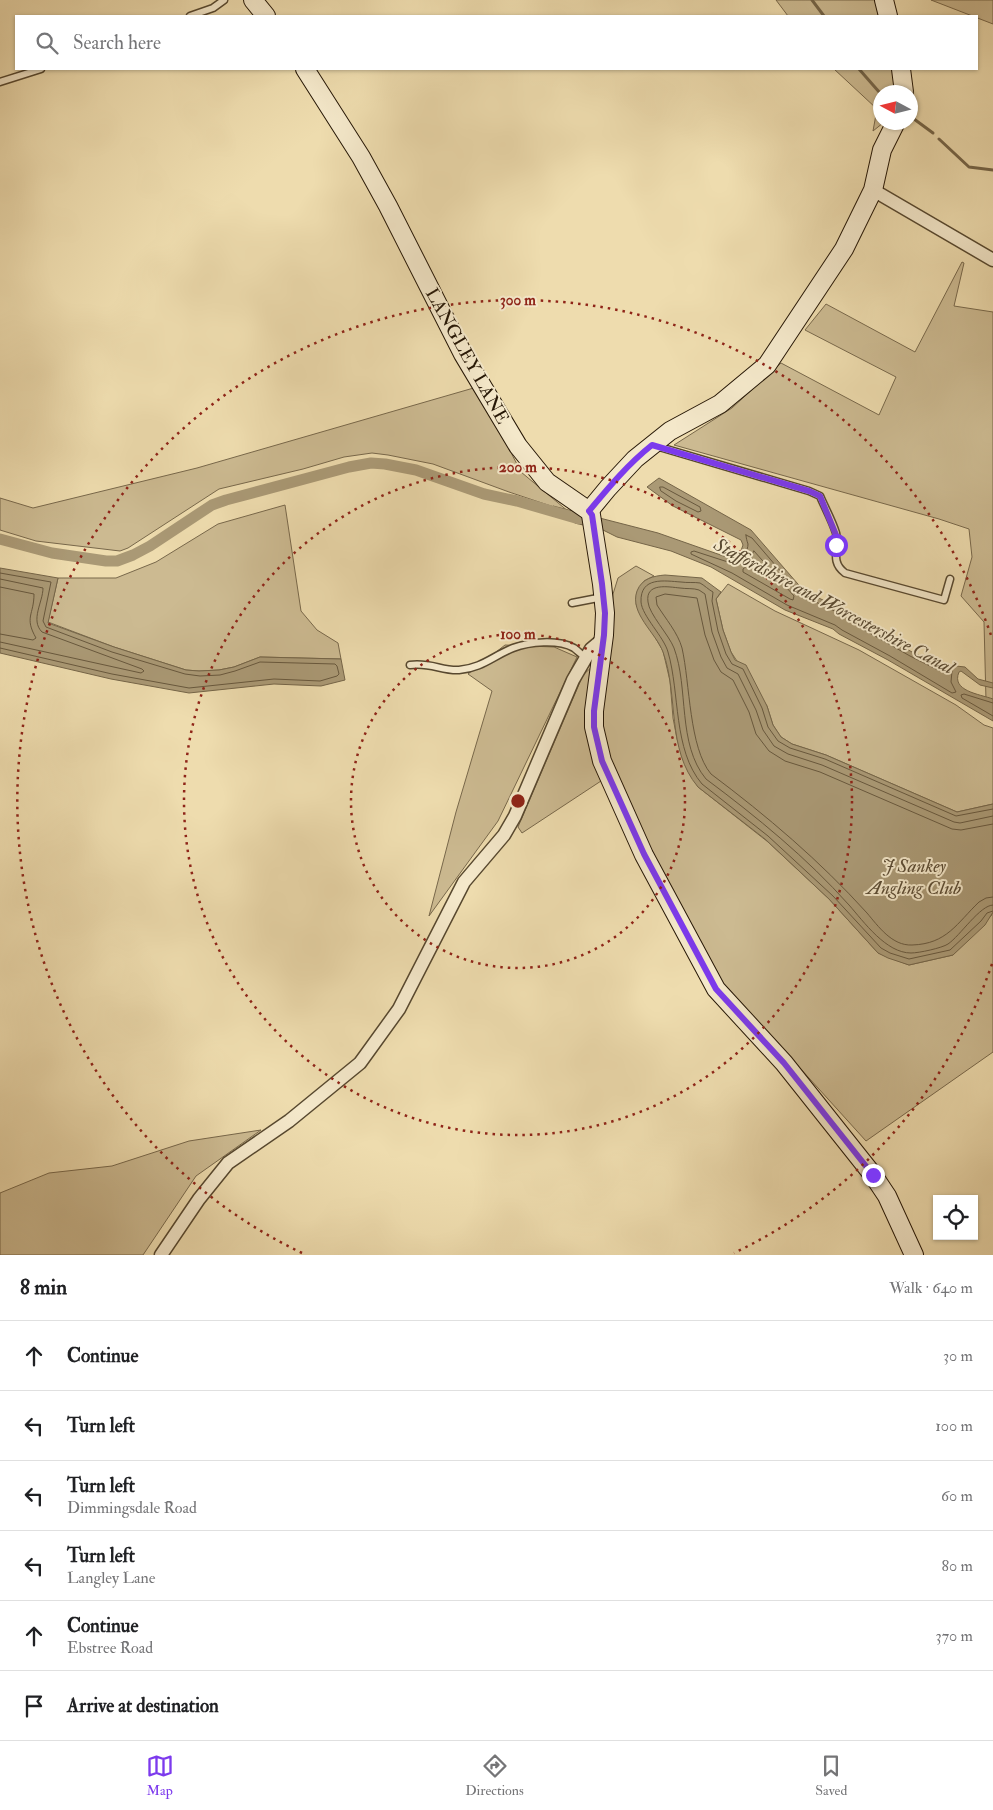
<!DOCTYPE html>
<meta charset="utf-8">
<style>
:root{--surface:#fff;--page:#f2f2f2;--text:#202124;--muted:#757577;--line:#e0e0e0;--accent:#7c3aed}
body{margin:0;font-family:"IM FELL Double Pica",serif;background:var(--page);color:var(--text)}
.controls{position:absolute;right:15px;bottom:15px;display:grid;overflow:hidden;border-radius:0px;box-shadow:0 1px 4px #0004}
.controls button{width:45px;height:45px;display:grid;place-items:center;padding:0;border:0;border-bottom:1px solid var(--line);background:var(--surface);color:var(--text);font:25px sans-serif}
.compass{position:absolute;left:873px;top:85px;width:45px;height:45px;border-radius:50%;background:var(--surface);box-shadow:0 1px 4px #0004;rotate:277deg}
.stop{position:absolute;width:15px;height:15px;margin:-11px;border:4px solid #7c3aed;border-radius:50%;background:#fff}
.stop.end{background:#7c3aed;border-color:#fff;box-shadow:0 1px 5px #0008}
.list{margin:0;padding:0;list-style:none}
h2{display:flex;justify-content:space-between;align-items:center;height:65px;margin:0;padding:0 20px;font-size:21px}
h2 small{font-size:16px;font-weight:400;color:var(--muted)}
.list li{display:grid;grid-template-columns:32px 1fr auto;gap:15px;align-items:center;box-sizing:border-box;height:70px;padding:0 20px;border-top:1px solid var(--line)}
.list b{display:block;font-size:19px;white-space:nowrap}
.list p{margin:0;font-size:16px;white-space:nowrap;color:var(--muted)}
.list em{font-size:16px;font-style:normal;color:var(--muted)}
.icon{flex:none;width:28px;height:28px;fill:none;stroke:currentColor;stroke-width:2;stroke-linecap:round;stroke-linejoin:round}
.map{position:relative;flex:none;width:993px;height:1255px;overflow:hidden}
.search{position:absolute;background:var(--surface);box-shadow:0 1px 4px #0004;left:15px;right:15px;top:15px;height:55px;display:flex;align-items:center;gap:12px;box-sizing:border-box;padding:0 18px;border-radius:0px;color:var(--muted);font-size:19px}
.sheet{height:485px;background:var(--surface)}
nav{display:flex;justify-content:space-around;align-items:center;box-sizing:border-box;height:70px;border-top:1px solid var(--line);background:var(--surface);font-size:14px;color:var(--muted)}
nav a{display:grid;justify-items:center;gap:2px}
nav .on{color:var(--accent)}
.map>svg:first-child{display:block}
</style>
<div class="map">
<svg width="993" height="1255" viewBox="0 0 993 1255">
<rect width="100%" height="100%" fill="#eedcae"/>
<filter id="stains"><feTurbulence type="fractalNoise" baseFrequency=".004" numOctaves="4"/><feColorMatrix values="0 0 0 0 .2 0 0 0 0 .09 0 0 0 0 .02 0 0 0 .5 -.17"/></filter>
<radialGradient id="worn" r=".72"><stop offset=".6" stop-color="#630" stop-opacity="0"/><stop offset="1" stop-color="#630" stop-opacity=".3"/></radialGradient>
<g fill="#ccba91" stroke="#78684b">
<polygon points="776,0 878,0 883,16 788,16"/>
<polygon points="931,0 993,0 993,24"/>
<polygon points="834,69 892,69 896,92 880,92 880,122 883,123 873,131 877,109"/>
<polygon points="962,262 964,263 954,306 993,312 993,704 986,701 984,622 961,596 972,557 969,529 939,519 674,445 732,408 781,363 879,415 896,377 805,330 826,304 915,352"/>
<polygon points="477,387 521,472 569,512 509,492 433,464 388,455 372,453 344,457 303,469 219,489 128,548 120,551 36,541 0,530 0,498 33,508 197,468"/>
<polygon points="285,505 301,611 317,630 338,643 341,659 260,657 234,667 219,670 199,671 186,670 114,647 48,622 58,578 116,578 156,562 218,524"/>
<polygon points="636,566 654,576 644,581 636,604 663,651 670,681 673,718 677,739 682,756 698,787 768,842 829,899 878,953 909,965 953,955 991,916 993,912 993,1052 866,1141 723,983 657,865 612,772 599,720 608,670 613,594 618,578"/>
<polygon points="728,584 775,611 859,650 956,705 984,725 993,728 993,804 957,812 826,755 792,744 781,737 773,725 767,706 731,652 723,630 716,599"/>
<polygon points="505,645 554,647 577,657 498,821 429,916 456,812 492,691 468,674"/>
<polygon points="595,664 590,745 601,781 522,833 518,827 583,675"/>
<polygon points="261,1130 196,1176 143,1255 0,1255 0,1193 49,1173 112,1166 189,1141"/>
</g>
<g fill="#aa9975" stroke="#756548">
<path d="M 659,478 L 751,530 L 804,591 L 844,610 L 869,627 L 912,652 L 938,664 L 965,667 L 978,679 L 993,683 L 993,688 L 980,685 L 961,671 L 959,672 C 951,691 979,694 993,699 L 993,721 L 888,660 L 839,634 L 833,629 L 785,610 L 711,567 L 671,551 L 617,537 L 603,530 L 575,523 L 553,506 L 658,533 L 732,559 L 738,559 L 743,545 L 741,540 L 673,506 L 647,487 Z"/>
<polygon points="0,568 58,578 48,623 114,647 186,670 199,671 219,670 234,667 260,657 341,659 345,680 321,686 274,684 189,693 111,679 0,653"/>
<path d="M 665,575 L 702,578 L 721,592 L 716,599 L 723,630 L 731,652 L 735,660 L 746,665 L 767,706 L 773,725 L 781,737 L 792,744 L 826,755 L 957,812 L 993,804 L 993,912 L 985,925 L 953,955 L 909,965 L 888,958 L 878,953 L 829,899 L 765,839 L 698,787 C 666,749 679,696 663,652 C 656,633 629,613 637,591 C 642,578 654,576 665,575 Z"/>
</g>
<g fill="none" stroke-linecap="round" stroke-linejoin="round">
<g stroke="#68583d" stroke-width="1">
<polygon points="660,487 663,487 700,507 701,511 698,512 676,501 661,491"/>
<path d="M 746,535 L 752,538 L 801,595 L 841,614 L 866,631 L 910,656 L 936,669 L 952,671 L 951,682 L 956,692 L 952,693 L 890,656 L 842,630 L 835,625 L 787,605 L 732,573 L 691,554 L 691,552 L 694,551 L 731,563 L 739,564 C 743,560 748,550 748,544 C 747,541 746,538 746,535 Z"/>
<polygon points="754,551 794,596 793,600 790,599 743,572 743,569 748,565"/>
<polyline points="0,573 51,582 43,621 46,627 112,652 185,674 200,676 220,675 235,671 260,662 335,664 337,666 339,674 337,676 320,681 274,679 189,688 112,674 0,648"/>
<path d="M 0,579 L 43,588 C 43,602 30,620 42,632 L 142,669 L 144,671 L 141,673 L 0,642"/>
<path d="M 0,587 L 34,594 C 34,615 24,617 36,638 L 33,640 L 0,634"/>
<polyline points="993,703 964,694 961,695 962,698 993,716"/>
<path d="M 993,809 L 956,816 L 825,759 L 790,748 L 778,741 L 768,727 L 762,708 L 743,669 L 732,664 L 726,654 L 718,631 L 712,601 L 713,592 C 709,590 704,585 700,583 C 695,582 687,583 681,582 C 665,581 640,576 641,602 C 642,616 664,637 668,652 C 680,693 673,750 702,784 L 768,836 L 833,896 L 881,948 L 890,953 L 909,959 L 950,950 L 981,921 L 987,913 L 993,911"/>
<path d="M 993,816 L 960,823 L 954,822 L 822,765 L 788,754 L 774,746 L 763,730 L 756,710 L 738,674 L 727,668 L 721,657 L 712,632 L 705,594 C 703,593 701,591 699,590 C 694,588 686,589 680,588 C 669,587 645,582 648,602 C 649,614 669,635 674,648 C 689,688 677,744 706,779 C 757,817 807,858 849,905 C 864,922 886,953 911,953 C 919,953 942,948 948,944 C 960,936 980,905 993,905"/>
<path d="M 993,824 L 961,830 L 952,829 L 820,772 L 785,761 L 769,751 L 756,734 L 749,712 L 733,680 L 721,672 L 714,660 L 705,635 L 697,598 L 665,594 L 656,597 L 657,605 C 665,618 678,633 682,648 C 690,683 689,748 711,774 C 767,816 820,861 867,913 C 878,926 892,946 912,945 C 947,944 957,923 979,902 L 986,898 L 993,897"/>
</g>
<g stroke="#756548" stroke-width="3">
<polyline points="812,0 824,16"/>
<polyline points="859,69 880,93"/>
<polyline points="914,119 933,133"/>
<polyline points="939,139 969,167 993,170"/>
</g>
<polyline stroke="#aa9975" stroke-width="11" points="0,539 52,553 106,561 117,561 133,555 150,546 212,505 226,500 349,467 371,463 385,464 416,470 484,494 517,501 579,519"/>
<defs>
<g id="lane">
<polyline points="190,16 213,8 224,0"/>
<polyline points="0,82 41,69"/>
<path d="M 656,446 L 809,491 L 820,496 C 825,508 832,520 836,533 C 840,548 829,561 845,573 L 944,600 L 950,579"/>
<polyline points="572,603 603,597"/>
<path d="M 410,665 C 430,662 442,671 459,670 C 482,668 493,656 513,648 C 529,642 558,639 574,648 C 578,651 582,655 586,658"/>
</g>
<g id="street">
<polyline points="873,190 993,260"/>
<polyline points="161,1255 199,1199 228,1163 289,1121 360,1063 399,1009 464,882 504,835 515,816 573,680 591,649 603,639"/>
</g>
<g id="secondary">
<polyline points="253,0 266,16"/>
<polyline points="884,0 888,16"/>
<polyline points="305,69 361,157 388,206 463,354 518,446 547,482 589,511 591,515 602,584 605,613 604,635 594,711 594,727 602,761 644,855 716,989 784,1063 873,1175 887,1196 914,1255"/>
<polyline points="901,69 904,92"/>
<polyline points="589,511 608,488 635,459 670,431 720,404 767,365 844,249 873,190 882,150 896,122"/>
</g>
</defs>
<use href="#lane" stroke="#57482f" stroke-width="9"/>
<use href="#street" stroke="#57482f" stroke-width="15"/>
<use href="#secondary" stroke="#251605" stroke-width="20"/>
<use href="#lane" stroke="#f4e8ca" stroke-width="6"/>
<use href="#street" stroke="#f4e8ca" stroke-width="12"/>
<use href="#secondary" stroke="#f4e8ca" stroke-width="18"/>
</g>
<g fill="none" stroke-linecap="round" stroke-linejoin="round">
<path stroke="#7c3aed" stroke-width="6" d="M 836,545 L 836,535 L 820,496 L 809,491 L 652,445 C 628,464 609,487 589,511 L 592,515 L 602,584 L 605,613 L 604,635 L 594,711 L 594,727 L 602,761 L 644,854 L 716,989 L 784,1063 L 873,1175"/>
</g>
<g fill="none" stroke="#8f2418" stroke-width="2.5" stroke-dasharray="2.5 5">
<circle cx="518" cy="801" r="167"/>
<circle cx="518" cy="801" r="334"/>
<path d="M992 964A501 501 0 0 1 734 1253M302 1253A501 501 0 1 1 992 638"/>
</g>
<g text-anchor="middle" dominant-baseline="central" stroke-width="4" stroke-linejoin="round" paint-order="stroke">
<g font-size="18" fill="#251605" stroke="#f4e8ca">
<text transform="translate(467 356) rotate(61)">LANGLEY LANE</text>
</g>
<g font-size="19" font-style="italic" fill="#5a4a32" stroke="#f4e8ca">
<text transform="translate(834 606) rotate(28)">Staffordshire and Worcestershire Canal</text>
<text x="914" y="866">J Sankey<tspan x="914" dy="22">Angling Club</tspan></text>
</g>
</g>
<circle cx="518" cy="801" r="8" fill="#8f2418" stroke="#f4e8ca" stroke-width="2.5"/>
<g font-size="15" text-anchor="middle" font-weight="bold" fill="#8f2418" stroke="#f4e8ca" stroke-width="4" stroke-linejoin="round" paint-order="stroke">
<text x="518" y="305">300 m</text>
<text x="518" y="472">200 m</text>
<text x="518" y="639">100 m</text>
</g>
<rect width="100%" height="100%" filter="url(#stains)"/>
<rect width="100%" height="100%" fill="url(#worn)"/>
</svg>
<div class="controls">
<button><svg class="icon" aria-label="locate" viewBox="0 0 24 24"><circle cx="12" cy="12" r="6"/><path d="M12 2v4M12 18v4M2 12h4M18 12h4"/></svg></button>
</div>
<svg class="compass" viewBox="-18 -18 36 36"><path d="M0-13l5 13h-10z" fill="#e53935"/><path d="M0 13l5-13h-10z" fill="#757577"/></svg>
<div class="stop" style="left:836px;top:545px"></div>
<div class="stop end" style="left:873px;top:1175px"></div>
<div class="search"><svg class="icon" aria-label="search" viewBox="0 0 24 24"><circle cx="10" cy="10" r="6"/><path d="M15 15l6 6"/></svg>Search here</div>
</div>
<section class="sheet">
<h2>8 min<small>Walk · 640 m</small></h2>
<ul class="list">
<li><svg class="icon" aria-label="ahead" viewBox="0 0 24 24"><path d="M12 20V5M6 11l6-6 6 6"/></svg><div><b>Continue</b></div><em>30 m</em></li>
<li><svg class="icon" aria-label="left" viewBox="0 0 24 24"><path d="M17 20v-9H6M10 6l-5 5 5 5"/></svg><div><b>Turn left</b></div><em>100 m</em></li>
<li><svg class="icon" aria-label="left" viewBox="0 0 24 24"><path d="M17 20v-9H6M10 6l-5 5 5 5"/></svg><div><b>Turn left</b><p>Dimmingsdale Road</p></div><em>60 m</em></li>
<li><svg class="icon" aria-label="left" viewBox="0 0 24 24"><path d="M17 20v-9H6M10 6l-5 5 5 5"/></svg><div><b>Turn left</b><p>Langley Lane</p></div><em>80 m</em></li>
<li><svg class="icon" aria-label="ahead" viewBox="0 0 24 24"><path d="M12 20V5M6 11l6-6 6 6"/></svg><div><b>Continue</b><p>Ebstree Road</p></div><em>370 m</em></li>
<li><svg class="icon" aria-label="arrive" viewBox="0 0 24 24"><path d="M6 21V4h12l-3 4 3 4H6"/></svg><div><b>Arrive at destination</b></div></li>
</ul>
</section>
<nav>
<a class="on"><svg class="icon" aria-label="map" viewBox="0 0 24 24"><path d="M3 6l6-2 6 2 6-2v14l-6 2-6-2-6 2zM9 4v14M15 6v14"/></svg>Map</a>
<a><svg class="icon" aria-label="directions" viewBox="0 0 24 24"><path d="M12 3l9 9-9 9-9-9zM9 14v-3h6M13 9l2 2-2 2"/></svg>Directions</a>
<a><svg class="icon" aria-label="saved" viewBox="0 0 24 24"><path d="M7 4h10v16l-5-4-5 4z"/></svg>Saved</a>
</nav>
